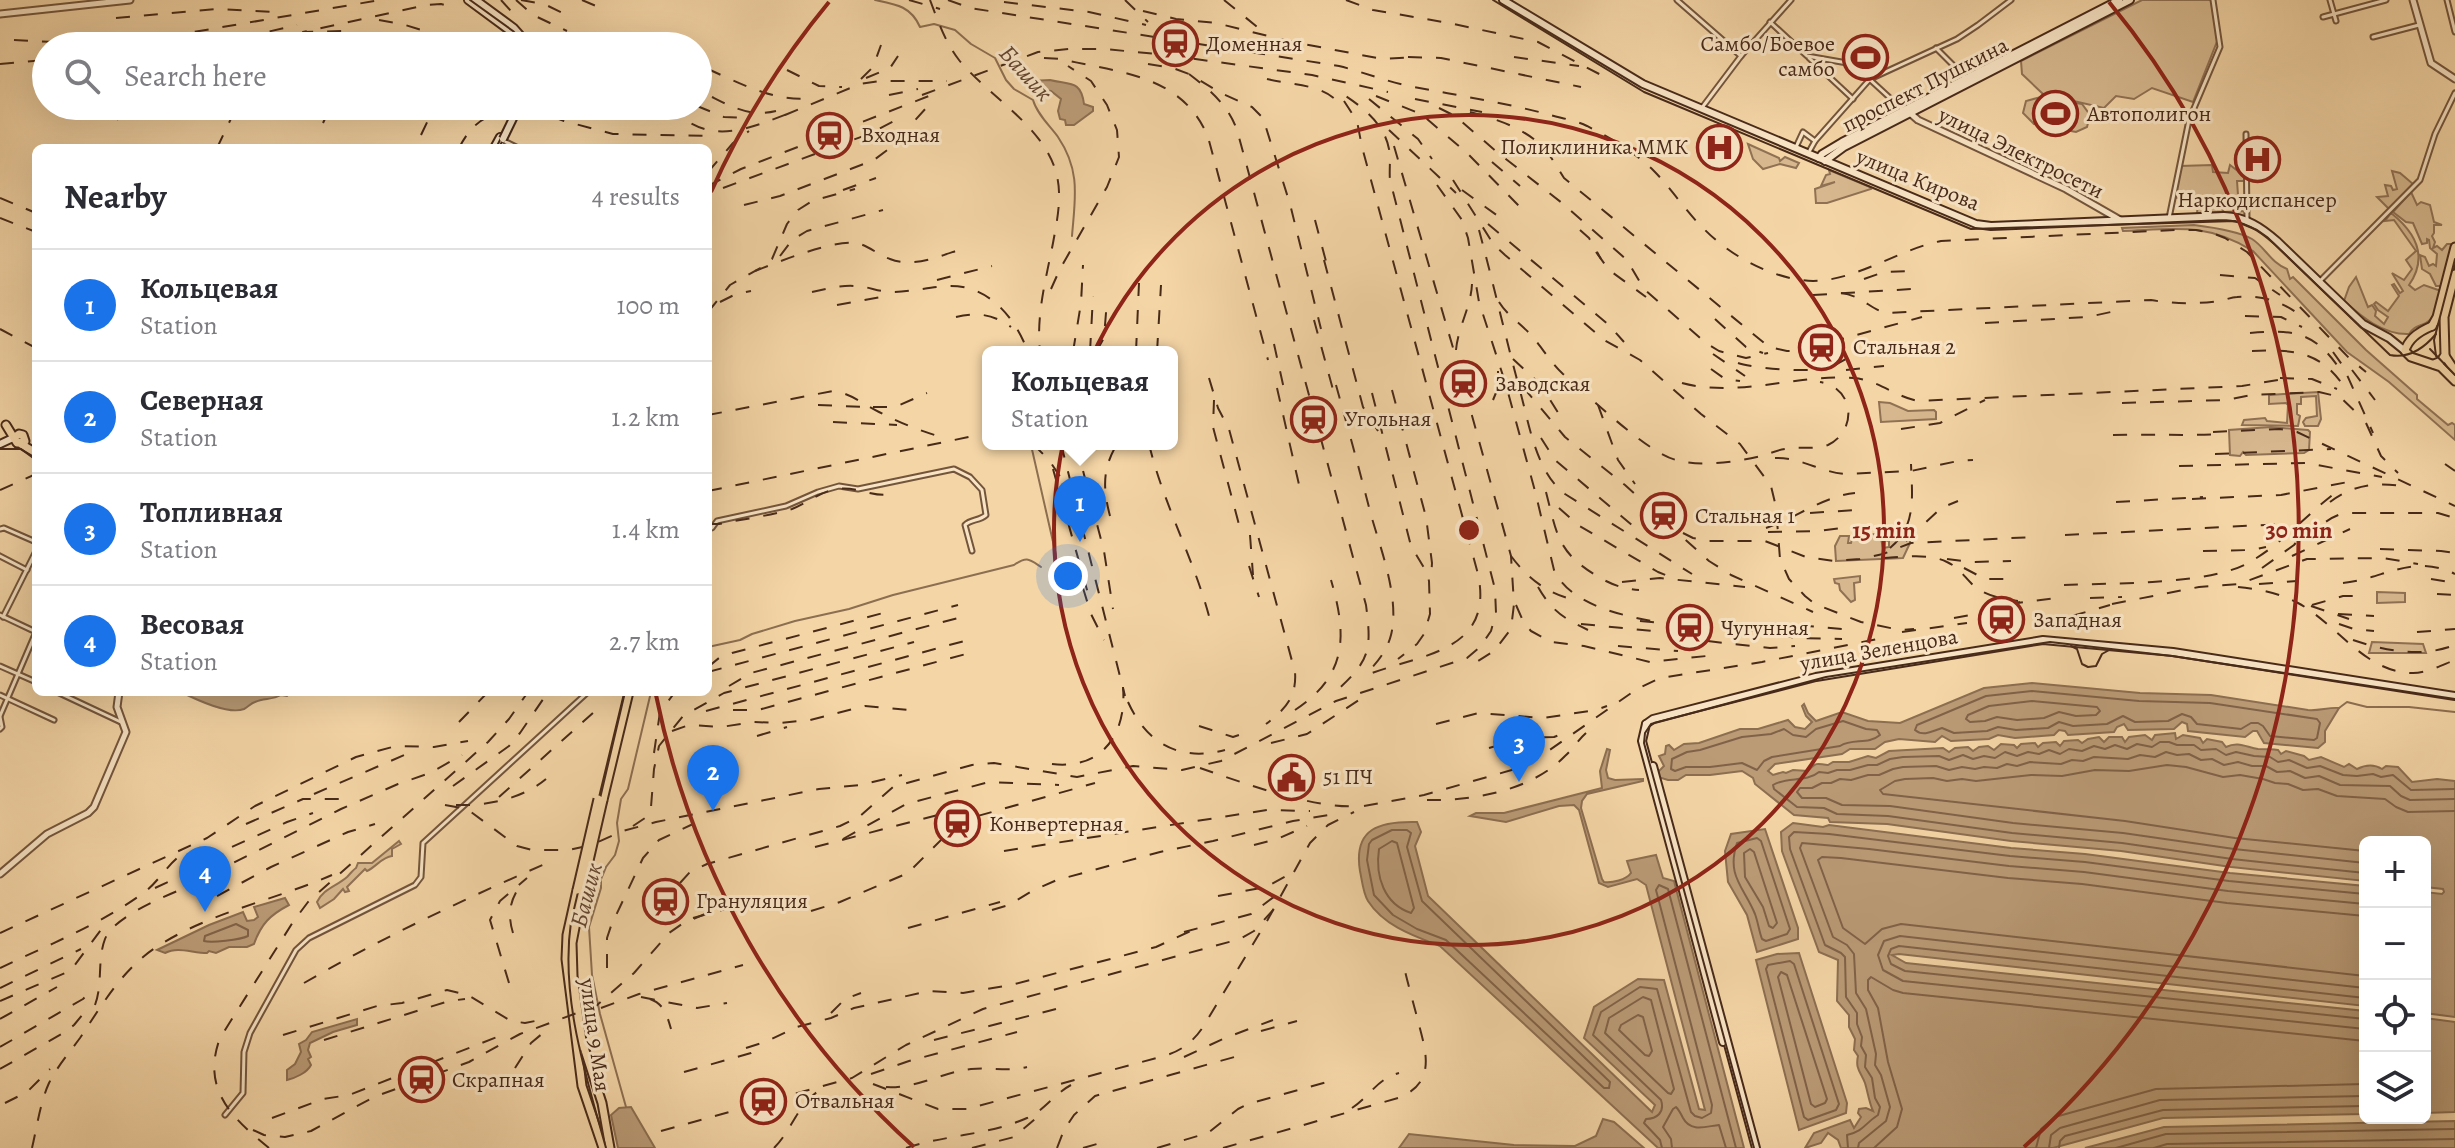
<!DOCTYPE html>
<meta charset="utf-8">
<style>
:root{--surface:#fff;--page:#f7f7f7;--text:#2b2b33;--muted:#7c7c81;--line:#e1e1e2;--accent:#1a73e8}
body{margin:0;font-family:Alegreya,serif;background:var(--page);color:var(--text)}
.controls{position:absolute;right:24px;bottom:24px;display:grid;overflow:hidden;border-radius:12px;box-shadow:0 8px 32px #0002}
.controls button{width:72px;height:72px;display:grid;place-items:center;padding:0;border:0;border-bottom:2px solid var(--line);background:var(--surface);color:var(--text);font:40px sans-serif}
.you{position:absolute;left:1068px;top:576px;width:28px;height:28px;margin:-20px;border:6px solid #fff;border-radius:50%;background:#1a73e8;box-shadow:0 0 0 12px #1a73e833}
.badge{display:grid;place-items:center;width:52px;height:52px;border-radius:50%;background:var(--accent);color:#fff;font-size:26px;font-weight:700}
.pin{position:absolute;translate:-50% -66px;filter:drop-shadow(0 2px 4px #0008)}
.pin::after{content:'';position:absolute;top:42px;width:28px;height:24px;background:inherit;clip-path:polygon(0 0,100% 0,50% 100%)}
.popup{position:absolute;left:982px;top:346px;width:196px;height:104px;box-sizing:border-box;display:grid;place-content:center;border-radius:12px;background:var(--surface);filter:drop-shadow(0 2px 6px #0005);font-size:26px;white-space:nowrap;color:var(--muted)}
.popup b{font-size:30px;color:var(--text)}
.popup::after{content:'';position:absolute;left:50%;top:100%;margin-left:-16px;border:16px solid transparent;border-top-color:var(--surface)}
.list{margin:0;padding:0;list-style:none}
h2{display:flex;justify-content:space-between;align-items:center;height:104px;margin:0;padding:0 32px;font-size:34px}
h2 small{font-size:26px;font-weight:400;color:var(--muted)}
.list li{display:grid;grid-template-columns:52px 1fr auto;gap:24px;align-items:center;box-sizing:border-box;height:112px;padding:0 32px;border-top:2px solid var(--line)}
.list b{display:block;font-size:30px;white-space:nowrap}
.list p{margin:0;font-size:26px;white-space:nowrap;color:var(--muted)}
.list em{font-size:26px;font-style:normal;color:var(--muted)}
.icon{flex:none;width:44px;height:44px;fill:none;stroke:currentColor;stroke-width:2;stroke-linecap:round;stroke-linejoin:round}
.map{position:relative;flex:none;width:2455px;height:1148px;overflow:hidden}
.search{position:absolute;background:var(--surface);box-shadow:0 8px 32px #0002;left:32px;top:32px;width:680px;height:88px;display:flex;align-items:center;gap:20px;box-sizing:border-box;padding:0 28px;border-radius:44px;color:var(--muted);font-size:30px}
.panel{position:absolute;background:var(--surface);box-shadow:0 8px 32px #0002;left:32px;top:144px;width:680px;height:552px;border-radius:12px}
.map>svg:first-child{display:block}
</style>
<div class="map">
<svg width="2455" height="1148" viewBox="0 0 2455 1148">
<rect width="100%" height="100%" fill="#f4d5a6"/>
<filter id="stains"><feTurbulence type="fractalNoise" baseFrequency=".0025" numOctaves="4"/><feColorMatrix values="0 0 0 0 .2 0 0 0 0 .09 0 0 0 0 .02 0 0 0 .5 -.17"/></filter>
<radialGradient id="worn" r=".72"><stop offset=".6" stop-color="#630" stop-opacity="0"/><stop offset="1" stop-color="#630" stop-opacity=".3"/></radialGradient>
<g fill="#d7b88e" stroke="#907154" stroke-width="2">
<polygon points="2142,0 2211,0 2218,39 2193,102 2152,88 2134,99 2116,96 2104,108 2043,94 2022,74 2021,61"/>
<polygon points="2041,97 2082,104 2090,115 2087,127 2076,132 2034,124 2023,113 2026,101"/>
<polygon points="1748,144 1779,158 1780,161 1785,157 1799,163 1796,168 1780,164 1763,169 1753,159"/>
<polygon points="2212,165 2213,172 2228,173 2230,165 2243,175 2245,181 2237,181 2238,195 2246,195 2246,199 2219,200 2218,204 2224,212 2246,211 2245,216 2221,212 2197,213 2198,204 2174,197 2180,166"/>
<polygon points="1829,170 1870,187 1871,189 1827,203 1816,203 1815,189 1835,182 1821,186 1826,175 1830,174"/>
<polygon points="2392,171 2400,173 2413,184 2389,209 2377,197 2388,196 2385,185 2391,186 2393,190 2397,189"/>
<polygon points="2411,192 2417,205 2421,202 2430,205 2434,222 2442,225 2434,225 2434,233 2432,236 2435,242 2433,248 2437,246 2442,250 2447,244 2454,244 2442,286 2436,286 2430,274 2422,269 2420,255 2425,257 2429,266 2433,264 2436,266 2437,254 2430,248 2429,240 2427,239 2427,243 2422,244 2413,223 2406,222 2393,212"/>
<path d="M 2391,213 C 2415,232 2429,256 2409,285 L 2415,290 L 2424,285 L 2441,291 C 2438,302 2436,318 2426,323 C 2418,327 2414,326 2409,334 C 2383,335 2362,317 2344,301 L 2349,287 L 2356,277 L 2368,307 L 2372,305 L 2376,311 L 2375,316 L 2384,324 L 2388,317 L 2378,310 L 2374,304 L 2376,302 L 2388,311 L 2399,296 L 2392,285 L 2394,284 L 2400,293 L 2403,291 L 2392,273 L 2404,280 L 2412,269 L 2406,260 L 2416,251 L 2394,220 L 2385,221 Z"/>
<path d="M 2194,225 C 2210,227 2238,231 2252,239 C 2265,247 2271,263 2287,269 L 2290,279 L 2293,277 L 2366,350 L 2417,395 L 2417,399 L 2448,425 L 2452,423 L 2455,425 L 2455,440 L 2389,382 L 2347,352 L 2253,251 C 2206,222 2175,229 2123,231 L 2122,228 Z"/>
<polygon points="2318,392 2321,419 2318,426 2305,426 2303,422 2306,418 2317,416 2316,396 2301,397 2301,404 2297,404 2297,414 2300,416 2298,426 2242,425 2244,420 2265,418 2267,421 2287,423 2288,405 2286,403 2269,404 2269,395"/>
<polygon points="1879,402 1890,403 1908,411 1934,410 1936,412 1936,419 1881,422"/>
<polygon points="2271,427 2308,430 2310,432 2309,450 2304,453 2246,455 2243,452 2240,456 2230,455 2229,430"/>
<polygon points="1899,533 1910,534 1910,543 1903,558 1836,561 1835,546 1840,536 1849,536 1848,543 1851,543 1853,535 1880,534 1883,548 1889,547 1889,541 1884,540 1885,534"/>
<polygon points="1860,576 1860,582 1854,583 1855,600 1851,602 1840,590 1839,584 1835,583 1834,579"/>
<polygon points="2377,592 2405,593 2405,602 2377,603"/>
<polygon points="2372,642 2423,644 2426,653 2369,653"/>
<path d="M 399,841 L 401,844 L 392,849 L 392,856 C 382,857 376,867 367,871 L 365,869 L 347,887 L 349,891 L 345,892 L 343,889 L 334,899 L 320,908 L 317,902 C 323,889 337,886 347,877 C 350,874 353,870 356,868 L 358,863 L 372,863 Z"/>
</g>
<g fill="#ba9b76" stroke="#8c6e51" stroke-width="2">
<path d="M 1050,80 C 1070,85 1081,80 1084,104 L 1093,107 L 1093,111 L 1074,125 L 1066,125 L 1065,120 L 1060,119 L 1058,111 L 1061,99 L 1051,91 L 1035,89 L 1028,83 L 1030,81 Z"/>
<path d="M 2032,683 L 2140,693 L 2211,695 L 2308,710 C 2319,711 2329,707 2339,708 L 2325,731 L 2325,742 L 2318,748 L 2264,743 L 2257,731 L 2253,731 L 2245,737 L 2188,731 L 2187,724 L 2182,722 L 2174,729 L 2128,730 L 2124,724 L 2117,727 L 2114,732 L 2068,735 L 2065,731 L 2059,730 L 2054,735 L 2015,738 L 1998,735 L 1989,739 L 1951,741 L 1942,736 L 1935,742 L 1899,739 L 1885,742 L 1875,749 L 1850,749 L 1842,754 L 1775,764 L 1768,771 L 1773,775 L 1783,772 L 1786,773 L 1793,770 L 1808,771 C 1816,763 1815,763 1828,765 L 1833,762 L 1849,762 L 1868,756 L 1876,758 L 1889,751 L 1943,748 L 1949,752 L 1955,748 L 1968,747 L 1973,751 L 1979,747 L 1988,746 L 1994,750 L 2001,744 L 2014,745 L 2017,748 L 2021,744 L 2035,743 L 2038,747 L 2043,743 L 2056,742 L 2060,746 L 2064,741 L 2078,740 L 2082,743 L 2088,739 L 2099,737 L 2104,742 L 2109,737 L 2122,737 L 2125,742 L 2129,737 L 2145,735 L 2152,740 L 2155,735 L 2175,733 L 2176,739 L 2183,735 L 2200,738 L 2203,743 L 2207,739 L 2222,742 L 2226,747 C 2238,741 2246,747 2258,749 C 2264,749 2271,749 2278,750 L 2281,754 L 2286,751 L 2304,756 L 2309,760 L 2321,757 L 2344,767 L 2349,764 L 2357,769 C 2365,765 2374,764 2382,769 L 2386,766 L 2398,767 L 2412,782 L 2437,779 L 2455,781 L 2455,1017 L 2425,1013 L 2425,892 L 2442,894 L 2444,892 L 2443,889 L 2425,887 L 2425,842 L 2365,842 L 2365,881 L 2231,867 L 2121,851 L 2011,841 L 1887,824 L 1830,822 L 1828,818 L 1794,815 L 1755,784 L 1753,778 L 1742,771 L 1710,775 L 1686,775 L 1678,780 L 1668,780 L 1658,777 L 1657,773 L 1664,766 L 1659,756 L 1665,754 L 1666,746 L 1669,745 L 1674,750 L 1684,744 L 1699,743 L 1740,729 L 1758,729 L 1788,720 L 1795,727 L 1805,729 L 1812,722 L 1806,716 L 1802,706 L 1804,704 L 1808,713 L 1816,721 L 1842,712 L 1868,721 L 1900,723 L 1984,688 Z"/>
<path d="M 181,692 L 291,692 L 287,696 L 281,695 C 272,700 264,698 255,702 C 251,703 248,707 244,709 C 229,715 195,699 181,692 Z"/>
<path d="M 1607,749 L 1610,750 L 1606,770 L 1608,778 L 1615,780 L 1643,779 L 1643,781 L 1587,794 L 1582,801 L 1581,808 L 1602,879 L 1604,882 C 1612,883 1626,880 1631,873 L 1627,861 L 1656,855 L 1663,878 L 1674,881 L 1744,1148 L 1658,1148 L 1440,946 C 1414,936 1384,926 1368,901 C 1363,893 1362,880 1360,871 C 1353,828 1380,821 1417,822 L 1421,832 L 1415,846 L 1428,896 L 1652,1112 L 1655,1105 L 1584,1038 L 1594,1007 L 1638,979 L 1664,980 L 1699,1109 L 1705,1110 L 1646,885 L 1637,879 L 1608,887 L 1599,883 L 1579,810 L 1574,805 L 1559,806 L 1506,822 L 1470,816 L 1476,813 L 1504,813 L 1602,788 L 1600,771 Z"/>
<path d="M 1793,823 L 1823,827 L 1829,825 L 2011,848 L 2085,854 L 2230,873 L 2365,886 L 2365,1006 L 1899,954 L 1892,955 L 1906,963 L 2365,1011 L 2365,1114 L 2163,1118 L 2053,1148 L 1841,1148 L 1838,1140 L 1828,1133 L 1821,1143 L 1805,1148 L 1814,1133 L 1850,1120 L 1854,1128 L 1861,1117 L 1858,1113 L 1859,1109 L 1866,1108 L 1873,1111 C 1869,1102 1868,1093 1865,1083 C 1861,1072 1855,1069 1858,1056 L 1854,1050 L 1855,1039 L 1849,1027 L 1849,1015 L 1837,1001 L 1838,960 L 1819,952 L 1782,851 L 1781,832 Z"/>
<polygon points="1765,829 1798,928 1798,939 1757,952 1747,915 1728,882 1725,851 1731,834"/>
<path d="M 285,898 L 289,905 C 270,915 261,924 254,944 L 247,947 L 229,947 L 216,953 L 209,951 L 207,953 C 192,953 178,946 165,953 L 157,950 L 209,925 L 243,912 L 247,921 L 254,920 L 258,917 L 254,907 Z"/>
<polygon points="1799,953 1847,1103 1846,1113 1799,1130 1756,960 1777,954"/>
<polygon points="2425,1018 2455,1022 2455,1112 2425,1113"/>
<path d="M 357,1019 L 357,1025 L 333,1032 L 310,1043 L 308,1050 L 311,1057 L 308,1059 L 311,1065 C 307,1073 295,1078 287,1080 L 287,1070 L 295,1064 L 301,1052 L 299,1044 L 306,1040 L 312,1032 Z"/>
<polygon points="631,1107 655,1148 618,1148 611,1115 619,1108"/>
<polygon points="1603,1119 1614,1122 1644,1148 1399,1148 1409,1134 1514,1145 1575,1146 1596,1136"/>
<polygon points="2455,1121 2455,1148 2085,1148 2164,1127"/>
</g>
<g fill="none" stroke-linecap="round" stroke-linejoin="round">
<g stroke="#816248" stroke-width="2">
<path d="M 2032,691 L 2139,701 L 2210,703 L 2317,719 L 2320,723 L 2317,738 L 2314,740 L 2270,736 L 2263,726 L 2258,723 L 2251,723 L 2241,729 L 2197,724 L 2191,717 L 2182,714 L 2168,721 L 2135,722 L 2123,716 L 2107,724 L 2073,726 L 2059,722 L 2048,728 L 2016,730 L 1998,727 L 1987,731 L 1954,733 L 1942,728 C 1933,731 1923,737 1915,730 L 1917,725 L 1986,696 Z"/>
<polygon points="2032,701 2097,707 2100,711 2096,715 2076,716 2059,712 2044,718 2017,720 1997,717 1985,721 1970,722 1966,719 1968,715 1989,706"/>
<path d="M 1843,721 L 1866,729 L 1877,730 L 1880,735 C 1868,745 1853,738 1840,746 L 1772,757 L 1764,761 L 1757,770 L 1742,763 L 1710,767 L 1686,767 L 1675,771 L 1671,769 L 1672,759 L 1687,752 L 1700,750 L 1742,737 L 1771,734 L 1784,729 L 1793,735 L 1806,737 L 1816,729 Z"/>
<polygon points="1392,830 1407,830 1411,833 1407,847 1422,901 1610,1082 1609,1088 1604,1088 1446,940 1417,929 1393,915 1374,895 1367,860 1369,844 1372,840"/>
<path d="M 1757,838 L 1761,841 L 1790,929 L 1787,934 L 1766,941 L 1762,939 C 1759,931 1758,922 1755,914 C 1744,887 1726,876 1737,843 Z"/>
<path d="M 1392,841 L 1397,843 L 1414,908 L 1411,913 C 1384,904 1375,876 1379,849 Z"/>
<polygon points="1750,849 1754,852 1777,923 1773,928 1769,926 1763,907 1745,877 1744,853"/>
<polyline points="2365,851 2235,838 2125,821 1883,794 1880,790 1895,781 1905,779 1933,778 1947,781 1962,779 1976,781 2031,775 2062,776 2095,770 2129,771 2167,765 2186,767 2223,777 2240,775 2263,779 2275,783 2288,784 2303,790 2318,789 2337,796 2385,799 2396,807 2408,812 2455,811"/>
<polyline points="2365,863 2234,849 2123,833 2013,823 1890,806 1842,805 1826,798 1802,798 1797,792 1800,788 1812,788 1822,783 1831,783 1840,779 1851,780 1868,775 1879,775 1893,769 1903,767 1936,766 1949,770 1962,767 1975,769 1984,767 1997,768 2007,764 2017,766 2030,762 2061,764 2072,760 2083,761 2094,757 2128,759 2140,755 2155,757 2166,752 2177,755 2189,754 2201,760 2212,759 2224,765 2238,762 2252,766 2266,766 2277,772 2290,771 2305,778 2319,776 2340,785 2390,786 2401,796 2410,800 2455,799"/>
<path d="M 2365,873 L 2232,859 L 2122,843 L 2012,833 L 1888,816 L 1837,814 L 1824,808 L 1797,807 L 1774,789 L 1773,785 C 1787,776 1806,783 1819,772 L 1828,773 L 1837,770 L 1850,770 L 1868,765 L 1877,765 L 1890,759 L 1903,757 L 1939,756 L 1949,760 L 1963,755 L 1973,759 L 1984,756 L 1995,758 L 2005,752 L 2017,756 L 2028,752 L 2039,754 L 2049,750 L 2060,754 L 2069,749 L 2082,751 L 2094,746 L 2105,749 L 2115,745 L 2127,749 L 2137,744 L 2152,747 L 2160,742 L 2169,742 L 2177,745 L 2194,745 L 2201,750 L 2216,749 L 2226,755 L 2236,752 L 2254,756 L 2270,757 L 2278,762 L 2289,760 L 2307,768 L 2320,766 L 2343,775 L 2357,776 L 2373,774 L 2381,777 L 2393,775 L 2411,790 L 2455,789"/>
<polyline points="2365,916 2227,903 2082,884 2008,878 1841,858 1822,857 1818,860 1843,928 1865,944 1882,929 1901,924 2365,976"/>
<path d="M 236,924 L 248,930 L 248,936 C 240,940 211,943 204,941 L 205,936 Z"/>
<polygon points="1790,961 1794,964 1839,1104 1836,1110 1808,1120 1804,1117 1766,969 1768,965"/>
<polygon points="1781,972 1787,975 1827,1099 1825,1103 1815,1107 1811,1104 1778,977"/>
<polyline points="2365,988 1900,936 1884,941 1878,955 1883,970 1903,981 2365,1029"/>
<polygon points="1643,997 1651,1000 1674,1089 1671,1094 1668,1093 1605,1033 1609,1018"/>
<polyline points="2365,998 1899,946 1891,949 1888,956 1891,964 1905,971 2365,1019"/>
<polygon points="1638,1015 1643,1017 1652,1051 1649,1056 1645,1055 1619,1030 1621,1025"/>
<path d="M 1662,1148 L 1660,1140 L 1644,1123 L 1646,1119 C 1657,1119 1665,1112 1661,1100 L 1593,1035 L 1601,1012 L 1640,987 L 1657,989 L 1691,1112 L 1695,1116 L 1702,1118 L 1711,1113 L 1712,1105 L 1656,890 L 1659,885 L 1668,889 L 1736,1148"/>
<path d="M 1672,1148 L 1671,1139 L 1663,1127 L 1673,1109 L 1676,1107 C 1679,1110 1681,1114 1683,1118 C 1691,1133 1707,1126 1719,1125 L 1726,1148"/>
<path d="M 1848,1148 L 1847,1135 C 1864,1131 1864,1124 1878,1115 L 1880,1107 L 1875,1098 L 1872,1078 L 1865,1067 L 1866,1055 L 1861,1046 L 1862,1037 L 1857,1024 L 1857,1013 L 1846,997 L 1845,957 L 1841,953 L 1825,945 L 1790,849 L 1789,837 L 1794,832 L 1829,834 L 2010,856 L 2085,862 L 2229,881 L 2365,894"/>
<polyline points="1858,1148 1859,1143 1886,1121 1890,1107 1881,1075 1875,1065 1876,1054 1866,1009 1856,993 1854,954 1847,945 1833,937 1800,848 1802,843 1869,849 2009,866 2084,872 2228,891 2365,904"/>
<polyline points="1874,1148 1897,1127 1902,1109 1888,1062 1878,1008 1868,990 1868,980 1871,977 1893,990 1903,993 2365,1041"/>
<polyline points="2036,1148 2041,1129 2055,1117 2156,1089 2365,1084"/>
<polyline points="2049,1148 2051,1135 2060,1128 2160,1100 2365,1096"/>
<polyline points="2059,1148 2060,1141 2065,1136 2163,1110 2365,1106"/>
<polyline points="2116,1148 2166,1134 2455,1129"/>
<polyline points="2154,1148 2167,1144 2455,1139"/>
</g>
<g stroke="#8c6e51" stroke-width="2">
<path d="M 875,0 C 895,4 911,6 920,27 L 934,24 L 955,30 L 971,44 L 995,58 L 1006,80 L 1014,89 L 1033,100 C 1037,114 1050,126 1058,137 C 1081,171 1075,198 1072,236"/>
<polyline points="1031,445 1056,555 1056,562"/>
<path d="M 708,647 L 740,640 L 752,634 L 795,621 L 849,609 L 893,595 L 1014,565 C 1027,556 1029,559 1041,567"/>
<polyline points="2339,708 2347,702 2367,707 2409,707 2455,712"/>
<polyline points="626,1107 600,1014 592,975 589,927 601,888 601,879 606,867 615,855 619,841 617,823 621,799 628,789 651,692"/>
</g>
<defs>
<g id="minor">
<polyline points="1677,0 1741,56"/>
<polyline points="2330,0 2336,21"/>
<polyline points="2447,0 2455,32"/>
<polyline points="2323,17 2386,0"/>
<polyline points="1770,22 1807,56 1853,64 1902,109"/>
<polyline points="2373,37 2419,25"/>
<polyline points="1936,48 1966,78"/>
<polyline points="1809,58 1853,99"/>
<polyline points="1701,109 1741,56 1791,0"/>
<polyline points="2246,134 2247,220"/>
<polyline points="506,142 518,148"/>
<polyline points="1796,147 1803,132 1815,141"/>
<polyline points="1810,150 1815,141 1870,79 1957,39 1978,25 2011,0"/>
<polyline points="2169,218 2189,120 2220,47 2213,0"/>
<polyline points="2319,282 2420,180 2435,134 2455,93"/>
<path d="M 708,528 L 712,528 L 717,521 L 786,506 L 818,492 L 839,486 L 858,489 L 954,469 L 970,477 L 982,490 L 986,515 C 979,521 971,519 965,525 L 972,551"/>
<polyline points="0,529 4,528 36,542"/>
<polyline points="0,556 27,570"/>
<polyline points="0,615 36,632 0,716"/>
<polyline points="3,617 36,551"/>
<polyline points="0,666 36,682"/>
<polyline points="57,692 123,723"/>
<polyline points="0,695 54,720"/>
<polyline points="0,717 2,727 0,729"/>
<polyline points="225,1115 243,1093 244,1052 250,1033 296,950 309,938 415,885 421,877 423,843 588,692"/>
</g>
<g id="tertiary">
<polyline points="2413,0 2431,63 2455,79"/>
<polyline points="0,14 130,0"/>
<polyline points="1910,113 1918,120 2066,189 2120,220"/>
<polyline points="0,874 47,834 88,813 94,807 126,732 117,707 119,692"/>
</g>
<g id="secondary">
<polyline points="468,0 518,37 525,46"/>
<polyline points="476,0 514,28 530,46"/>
<path d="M 1503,0 L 1643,84 L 1976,224 L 1991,226 L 2224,216 C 2246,217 2261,227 2277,241 L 2363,324 L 2389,338 L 2405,351"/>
<polyline points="494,148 500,137"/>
<polyline points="1819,158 1822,154 1842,142 2119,0"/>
<polyline points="1825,161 1844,147 2130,0"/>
<polyline points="0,444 15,437"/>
<polyline points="1646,724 1653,719 1816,677 2043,640 2173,652 2455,696"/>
<polyline points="1646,724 1642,741 1681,885"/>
<polyline points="1653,766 1685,884"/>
<polyline points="1685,885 1756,1148"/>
<polyline points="1682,887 1723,1042"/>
</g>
<g id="primary">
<path d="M 2432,326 C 2420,331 2408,338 2405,351 L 2411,357 L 2441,367 L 2455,381"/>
<polyline points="2432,326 2437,317 2455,247"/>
<polyline points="2445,356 2455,371"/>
<polyline points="2434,364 2441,361 2445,355 2444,317 2455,274"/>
<polyline points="6,425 17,443 25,441 23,435 19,434 15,437"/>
<polyline points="21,444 36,453"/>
<polyline points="603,800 629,692"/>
<polyline points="577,890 567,935 566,959 582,1086 603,1148"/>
<polyline points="582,891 572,943 573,976 582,1041 602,1103 610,1148"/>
</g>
</defs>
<use href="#minor" stroke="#73553c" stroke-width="7"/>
<use href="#tertiary" stroke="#73553c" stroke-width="9"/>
<use href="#secondary" stroke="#482a19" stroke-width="10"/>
<use href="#primary" stroke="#482a19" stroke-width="11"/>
<use href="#minor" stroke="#f8e4c5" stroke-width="3"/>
<use href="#tertiary" stroke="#f8e4c5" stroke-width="5"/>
<use href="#secondary" stroke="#f8e4c5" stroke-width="6"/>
<use href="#primary" stroke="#f4d5a6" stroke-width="7"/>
<g stroke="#482a19" stroke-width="2">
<polyline points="470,0 513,31 527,46"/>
<path d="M 1493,0 L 1644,92 L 1971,229 L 2235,221 L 2257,230 L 2267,237 L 2390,355 C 2409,359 2425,347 2436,334"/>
<polyline points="496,148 517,106"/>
<polyline points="2430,349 2455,375"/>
<polyline points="2436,356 2434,340 2455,259"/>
<polyline points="0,449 21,449 36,460"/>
<polyline points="2071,646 2077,649 2082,664 2088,667 2096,666 2102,654 2111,649"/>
<path d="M 606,1148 C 586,1076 560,997 571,922 L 625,692"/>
<polyline points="1754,1148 1644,743 1645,733 1651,724 1826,677 2050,642 2172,656 2455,699"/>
</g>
<g stroke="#482a19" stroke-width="2" stroke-dasharray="14 14" stroke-linecap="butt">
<polyline points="501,0 518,19"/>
<polyline points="516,0 533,15 567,31"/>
<polyline points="521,0 544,4 573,18"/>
<polyline points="582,0 596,6"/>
<polyline points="909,0 940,9"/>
<path d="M 930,0 C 938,21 945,42 959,60 C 989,97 1046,127 1057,176 C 1062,198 1057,221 1053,243 C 1046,279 1036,315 1040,352"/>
<path d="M 948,0 L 970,8 L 1339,66 C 1363,72 1385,81 1409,86 C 1455,95 1501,102 1547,114 C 1560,118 1575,120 1587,126 C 1611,138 1634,152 1653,170 C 1672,189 1686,212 1705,230 C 1730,255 1766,275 1801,280 C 1848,287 1895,250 1941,241 L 2175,230 L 2196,230 L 2212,233 L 2225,238 L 2247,252 L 2349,358 L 2366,372"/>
<polyline points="1125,0 1148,22"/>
<polyline points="1224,0 1261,30"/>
<polyline points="1346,0 1373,10 1449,23 1538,42 1605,77"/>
<polyline points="1004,2 1089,12 1146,25"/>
<polyline points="1143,11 1176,19 1216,23 1288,41 1382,59 1417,57"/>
<polyline points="116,18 216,9 273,12"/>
<polyline points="379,20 402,24 425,31"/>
<polyline points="405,36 436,46"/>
<polyline points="316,39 349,46"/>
<polyline points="14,40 95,44"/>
<polyline points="546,41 553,46"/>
<polyline points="1244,43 1288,41"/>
<polyline points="112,46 380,0"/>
<polyline points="187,46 228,41 297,25"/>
<polyline points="290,46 322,40"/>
<polyline points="395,46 357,34 342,31 303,32 426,5 441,4 452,7"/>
<polyline points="1408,57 1441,58 1581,87"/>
<polyline points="1514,57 1579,66"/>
<path d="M 1044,58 L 1061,59 C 1119,73 1182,74 1208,137 L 1268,360"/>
<polyline points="0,64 46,60"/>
<polyline points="1148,64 1173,68 1189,74 1221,93 1252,107 1263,118 1290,204 1321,329"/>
<path d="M 708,69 C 739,83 777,103 811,98"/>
<polyline points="787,70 819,86 842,87"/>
<path d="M 1189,74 C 1210,90 1228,105 1237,130 L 1366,605 C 1372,651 1370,661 1334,693"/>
<polyline points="866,78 890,68 898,56"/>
<polyline points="861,79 873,67 881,45"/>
<path d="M 1267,79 C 1291,85 1326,84 1340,105"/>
<polyline points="889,95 918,89"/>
<polyline points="922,95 1038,52 1069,49 1105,49 1166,55 1312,75 1388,92"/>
<polyline points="1376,96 1421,114 1466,152 1520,207"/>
<path d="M 712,97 C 734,108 751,117 776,111"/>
<polyline points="1369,99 1418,139 1432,159"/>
<polyline points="1415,99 1482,112"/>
<path d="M 1344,101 L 1357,121 L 1362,147 L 1478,574 C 1494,650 1425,654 1372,673"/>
<polyline points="525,106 564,121 613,134 710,136"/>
<polyline points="640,106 641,107"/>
<path d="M 670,106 C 708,149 750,128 795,111"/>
<polyline points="697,106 724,117 746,118"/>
<polyline points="1439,108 1455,116 1497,152 1562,203 1627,260 1644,289 1706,343 1719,351 1746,358 1768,353"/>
<path d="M 1470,112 C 1499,120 1532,130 1550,156 C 1555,163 1559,170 1564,178 L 1769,347 L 1787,351 L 1798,351 L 1922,317"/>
<polyline points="785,115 860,84 880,81 947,81"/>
<polyline points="117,120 123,106"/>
<polyline points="323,123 331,106"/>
<polyline points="1389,130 1456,193"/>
<polyline points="421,135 431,114 441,106"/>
<polyline points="1394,146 1456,358 1511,556 1514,604 1511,629 1494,651 1470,666"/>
<polyline points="217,148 237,106"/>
<path d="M 459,148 C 470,127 481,117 504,111"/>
<polyline points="1492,162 1520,186"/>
<polyline points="708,172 733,143 749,131"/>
<polyline points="1453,180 1494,245 1505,255 1604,340 1640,360 1701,414 1740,444 1771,486 1776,507 1780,559 1789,579 1805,596 1815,604 1861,622 1900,630 1914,629"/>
<path d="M 1437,185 L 1462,220 L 1468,238 L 1479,302 L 1506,385 L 1535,491 L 1554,570 C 1570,604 1617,614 1651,621"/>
<polyline points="708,186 741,169 934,94"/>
<polyline points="723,188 869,134 894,121"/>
<polyline points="843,190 876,178"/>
<polyline points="1462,190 1502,219"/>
<polyline points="0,198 36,213"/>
<polyline points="744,205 780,196 874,160 890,148 927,107"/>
<polyline points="0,218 36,232"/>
<polyline points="1315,220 1328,269"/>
<polyline points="1488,224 1609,325 1624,342"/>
<path d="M 1479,230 C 1493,282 1505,335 1519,387 C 1529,422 1535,471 1565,494 L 1692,574"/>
<polyline points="1580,230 1589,238 1601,259"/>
<polyline points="1596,252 1609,270 1646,297"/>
<polyline points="780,256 792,240 807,231 883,210"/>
<polyline points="1324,260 1363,407 1378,431"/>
<path d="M 755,271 C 778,262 832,240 856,243 C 868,245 878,255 890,259 C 915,269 944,254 968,247"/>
<polyline points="2220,275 2255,278 2280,295"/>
<polyline points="1864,279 1884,272 1913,271"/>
<polyline points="937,280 992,266"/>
<polyline points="1051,289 1060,269 1107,187 1119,157 1117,130 1107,105 1091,81 1068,66"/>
<path d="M 812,292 C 826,289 840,285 855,286 C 867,286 879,292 892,292 C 910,292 929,287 947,286 C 988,284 1015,317 1028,352"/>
<path d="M 1841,293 C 1864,296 1870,310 1887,313 L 2151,300 C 2173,304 2197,304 2219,301 C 2226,300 2231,297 2237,297 C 2262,295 2282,301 2301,316"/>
<polyline points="1813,295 1912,289"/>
<polyline points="720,302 736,294 751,291"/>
<path d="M 1499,302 C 1507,315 1520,323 1530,334 C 1542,347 1550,362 1563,374 C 1589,396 1646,452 1676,460 C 1700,467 1737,462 1761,456 C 1769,454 1777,450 1785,449 C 1799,446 1814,450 1828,445 C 1843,438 1852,421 1847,404 C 1843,392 1833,384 1820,382"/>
<polyline points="837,305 886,296"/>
<polyline points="708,312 730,285 762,267 772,259 787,224 798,210 812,201 855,189"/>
<polyline points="2245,316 2281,317 2302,327"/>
<path d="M 956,317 C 977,312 993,314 1011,327"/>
<polyline points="1715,319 1746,347 1763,353"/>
<polyline points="1314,320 1335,397"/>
<polyline points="1985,323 2088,317 2120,310"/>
<polyline points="0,329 36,348"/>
<path d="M 2250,333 C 2290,330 2312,330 2337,365"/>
<polyline points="1274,344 1286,398"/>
<path d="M 1456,350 C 1458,327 1471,307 1472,284"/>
<path d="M 2252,351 C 2293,349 2321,351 2345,388"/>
<polyline points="1073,352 1081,303 1083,265"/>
<polyline points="1090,352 1093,296"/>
<polyline points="1096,352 1104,338 1107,300"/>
<polyline points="1136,352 1139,283"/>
<polyline points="1157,352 1161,285"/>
<polyline points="2333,352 2343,366 2373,433"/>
<polyline points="1713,354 1745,376"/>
<polyline points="1513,359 1541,385 1565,424"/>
<path d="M 1738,363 C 1751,368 1804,372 1818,369 C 1827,367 1835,362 1842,357"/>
<polyline points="1833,366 1853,355 1872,351"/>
<polyline points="1711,369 1725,379 1740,381"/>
<polyline points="1846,370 1884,366"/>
<polyline points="2352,370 2375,400"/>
<path d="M 1209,378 L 1218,408 L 1229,429 L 1295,672 C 1297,698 1284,710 1266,724"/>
<polyline points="2280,378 2312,379 2337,389"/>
<path d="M 1682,383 C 1738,398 1797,374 1854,378 C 1878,380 1896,397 1918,401 L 2242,386 L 2290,378"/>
<path d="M 1336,385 C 1348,428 1360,472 1371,515 C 1381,550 1400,599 1391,635 C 1387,651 1376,665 1364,675"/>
<polyline points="1523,387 1565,437 1625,485 1709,561 1731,575 1813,612"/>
<polyline points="1277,388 1300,489"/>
<polyline points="1392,390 1426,517 1432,563 1431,580"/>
<polyline points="1372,393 1411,546 1426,571 1429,581 1430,614 1424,634 1417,644 1398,659"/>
<polyline points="1214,400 1213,427 1241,532"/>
<polyline points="1493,400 1498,388 1498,371"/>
<polyline points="2122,403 2226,400 2252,395 2319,392 2340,397 2360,416"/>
<polyline points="818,405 863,407"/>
<polyline points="1598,405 1618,460 1635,484"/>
<polyline points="873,407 895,407 927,393"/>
<path d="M 708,415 L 833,391 C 851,393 864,405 879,412 C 900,423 923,432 945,438"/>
<polyline points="833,422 897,425"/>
<polyline points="2366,423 2381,456 2398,473"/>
<polyline points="1901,429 1940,423 1985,400"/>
<polyline points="2213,432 2280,429 2297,432 2455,506"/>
<path d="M 2113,435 C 2151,434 2188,436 2225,434"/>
<polyline points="1541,438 1555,460 1633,526"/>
<polyline points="1033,444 1049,460 1061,478"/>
<polyline points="1061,444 1125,696"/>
<polyline points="1076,444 1104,551 1113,609"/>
<path d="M 1149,444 C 1163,503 1193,557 1209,616"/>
<polyline points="2215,454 2331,449"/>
<path d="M 1775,458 C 1800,457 1820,472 1845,474 L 1911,471 L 1958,461 L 1973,460"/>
<polyline points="2445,464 2455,471"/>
<polyline points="2179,466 2306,463 2382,477"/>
<polyline points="1053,469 1089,597"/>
<polyline points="0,490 36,474"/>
<polyline points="708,491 988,433"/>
<path d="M 1546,492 C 1557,534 1557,552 1597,576 C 1610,584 1623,589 1639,590"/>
<polyline points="2192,499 2281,495 2348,482"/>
<polyline points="2116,502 2203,497"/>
<path d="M 2330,502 C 2352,485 2378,481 2406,487"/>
<polyline points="1559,508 1578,525 1658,572 1668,576"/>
<polyline points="1810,513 1857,510"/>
<path d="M 1110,516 C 1103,489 1102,469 1117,444"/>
<path d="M 708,524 L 719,524 C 743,519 769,516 792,509 C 808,503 820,491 838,489 C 857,486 873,498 892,494"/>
<path d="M 1766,528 C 1796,518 1824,496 1855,493"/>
<polyline points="1768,532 1819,531 1858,526"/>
<polyline points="1683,533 1693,538 1709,541 1765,541 1806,557 1834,561 1860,559 1883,554 1911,543 2034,537"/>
<polyline points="1250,535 1253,575"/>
<polyline points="2065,535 2284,524"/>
<path d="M 2305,540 C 2318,528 2328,517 2345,513 L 2438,513 L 2455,518"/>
<polyline points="1906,541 1941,508 1958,501"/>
<path d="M 1890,548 C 1917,526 1912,496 1911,464"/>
<polyline points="2380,549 2441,551 2455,553"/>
<polyline points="2203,551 2251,550 2266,547"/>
<path d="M 1511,556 C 1528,579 1548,594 1575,600"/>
<polyline points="2292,556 2350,529"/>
<path d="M 1884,558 C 1903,557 1929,553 1947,562 C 1958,567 1963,575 1971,583 C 1982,595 2002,599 2018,601"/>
<polyline points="1947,559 1970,562 2011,561"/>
<polyline points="1249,566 1259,597"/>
<polyline points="1964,568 1985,579 2012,579"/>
<polyline points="2262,568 2294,545 2310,526"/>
<polyline points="2431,579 2455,583"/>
<polyline points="1622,582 1660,578 1745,587"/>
<path d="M 2343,583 C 2384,579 2413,553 2455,574"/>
<polyline points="2259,584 2297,581"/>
<path d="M 2064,585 C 2111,583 2209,585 2248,563 C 2281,545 2306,515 2335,493"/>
<path d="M 1538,587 C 1552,611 1563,618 1588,630"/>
<path d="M 2238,587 C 2259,589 2279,593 2298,603 C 2337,624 2365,673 2413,673 C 2427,673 2442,665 2455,660"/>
<polyline points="1083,588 1091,614 1104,640"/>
<polyline points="2437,594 2455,595"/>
<polyline points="2090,598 2122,597"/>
<polyline points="2009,604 2056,598"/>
<polyline points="2112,604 2199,587 2239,584 2307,559 2383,558 2418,564"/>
<polyline points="1516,605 1524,623 1531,631 1551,642 1584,646 1650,662 1716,655"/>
<polyline points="2312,605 2343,596 2359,596"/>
<polyline points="2311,606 2349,619"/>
<polyline points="2338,614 2374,616"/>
<polyline points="2072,616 2110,605"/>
<polyline points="1954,618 1992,611 2020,602"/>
<polyline points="1640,621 1774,632 1794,638 1842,639"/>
<polyline points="1772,623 1853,630"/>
<polyline points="1581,624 1653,631"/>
<polyline points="2339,624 2354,629 2374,631"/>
<polyline points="1902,632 1967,623"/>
<polyline points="2417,632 2455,629"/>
<polyline points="1680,638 1770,648 1795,646"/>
<path d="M 2353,640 C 2386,651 2421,658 2455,645"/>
<polyline points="1618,646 1678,651"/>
<polyline points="708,667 719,658 732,653 883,613"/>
<polyline points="708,672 958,605"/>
<polyline points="729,686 751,673 958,618"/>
<path d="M 1128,702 C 1147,744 1180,762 1225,750"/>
<polyline points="733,710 758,710 966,654"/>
<path d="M 1295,710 C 1348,675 1347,635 1331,580"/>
<polyline points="706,711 968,640"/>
<polyline points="459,722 488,692"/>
<polyline points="1436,724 1479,713 1543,718 1596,710 1607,706"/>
<polyline points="1199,726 1233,737 1251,731"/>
<polyline points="672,731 689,725 721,727 754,722 780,723 810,720 865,706 920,711"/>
<polyline points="757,736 787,727"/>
<polyline points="1271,743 1307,734 1359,700"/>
<polyline points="1489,748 1524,738 1554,737 1567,732"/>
<polyline points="654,753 660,712 675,692"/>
<path d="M 1052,764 C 1102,770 1127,734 1123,687"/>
<path d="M 1200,768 C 1244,783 1315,810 1362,806"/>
<polyline points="453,786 509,746 520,733 548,692"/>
<polyline points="314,794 416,750"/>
<polyline points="499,797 603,704"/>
<path d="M 1427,800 C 1473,801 1531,791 1565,756 C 1573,749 1578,740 1586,733"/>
<polyline points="445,805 462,808 471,812 517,846 532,850 569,850 591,845 623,831 656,822 819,789 860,785 902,775"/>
<path d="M 456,805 C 487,806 522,799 546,779"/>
<polyline points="1364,806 1424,795 1519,768 1541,756 1637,689 1660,678 1762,662 1888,637"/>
<polyline points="939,815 975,812"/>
<polyline points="246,824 303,799 350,799"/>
<polyline points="633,826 645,818 651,807 654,769 659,746 683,716 724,693 914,642"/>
<polyline points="843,839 906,804 989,782 1059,785"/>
<polyline points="1254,845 1277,839 1307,826"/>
<polyline points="815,847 949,812"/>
<polyline points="1004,851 1267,810 1310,811"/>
<polyline points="181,870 287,822 313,813"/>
<path d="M 680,883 L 690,872 L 707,864 L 840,826 L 859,817 L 893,787 L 972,765 L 994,763 L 1077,777 L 1133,766 L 1182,770 L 1221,761 L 1336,701 L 1467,658 L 1480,647 L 1491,631 L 1496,613 L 1495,589 L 1390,180 C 1389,170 1391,159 1389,149 C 1384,121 1357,103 1335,89"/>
<polyline points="155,888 179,877 219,870 341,809 398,784 430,773 462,755"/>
<polyline points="217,896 271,867 348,832 375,824"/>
<polyline points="1218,896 1266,887 1286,876"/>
<polyline points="992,910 1009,905 1032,891 1057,880 1160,852 1213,841 1293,821 1341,813"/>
<polyline points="811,911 840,902 908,873 951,830 967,819 1095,783"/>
<polyline points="693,918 726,909"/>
<polyline points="908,928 1000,902"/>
<polyline points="1184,932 1251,914 1275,896"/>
<polyline points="0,933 207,838 255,806 356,757 396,746 434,747 468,741"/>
<path d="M 513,933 C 508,917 509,903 518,889"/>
<path d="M 0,968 C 48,945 99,925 142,894 C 158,883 166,866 181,855"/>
<polyline points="607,968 607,938 611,926 643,858 659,840 693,824"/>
<path d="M 304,983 C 385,936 469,897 554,860"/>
<polyline points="509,983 490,920 500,901 527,878"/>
<polyline points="0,988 81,949"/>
<polyline points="641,997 697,1008 727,1003"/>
<path d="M 650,999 C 664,1004 667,1015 671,1029"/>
<polyline points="0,1001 65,973 74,966 106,923"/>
<path d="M 95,1005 C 103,984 97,960 105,939 C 115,913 185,888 210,878"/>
<polyline points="601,1008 639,994 743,965"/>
<polyline points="831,1013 845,999 861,993"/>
<polyline points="0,1019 57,987"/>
<polyline points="1261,1031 1297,1021"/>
<polyline points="283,1035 377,1006 402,1003 447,990 468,995 511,1021 525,1023 540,1020"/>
<polyline points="324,1040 449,1001 465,999"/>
<polyline points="934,1040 1056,1009"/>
<polyline points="0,1047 83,999 93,989"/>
<polyline points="746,1048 765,1042 797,1027 831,1018 854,1008 929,991 963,993 1011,985 1156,947 1195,929"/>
<polyline points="1184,1057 1225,1038 1273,1020"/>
<polyline points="515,1068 531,1043 549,1028"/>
<polyline points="0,1069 65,1032 74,1025 88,1008"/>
<polyline points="684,1072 751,1053 760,1048"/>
<polyline points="871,1074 909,1061 1017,1032"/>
<path d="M 873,1084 L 938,1109 L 967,1109 L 1164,1056 C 1181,1051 1193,1042 1203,1027 L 1267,921 L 1310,843 L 1328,825 L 1354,812"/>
<path d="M 886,1087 C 916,1089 943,1072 971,1069 C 991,1067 1008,1072 1027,1067"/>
<polyline points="5,1103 27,1092 50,1069"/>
<path d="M 1352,1108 C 1370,1096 1377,1079 1399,1073"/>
<polyline points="272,1118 323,1099 349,1095 497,1037"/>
<polyline points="253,1130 264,1135 285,1137 311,1131 374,1097 469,1062 520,1034 596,1006 634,973 669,933 682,924 705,914"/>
<polyline points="661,1131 852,1078 906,1045 983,1009 1240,939 1254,931 1274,909"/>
<path d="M 32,1148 C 37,1127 40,1103 49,1083 C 57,1067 69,1053 80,1038 C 102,1005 123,968 158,946 C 211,912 275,900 332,875"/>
<path d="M 269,1148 C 232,1118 201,1089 220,1038 L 293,922 L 308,902 L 488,742 L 509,719 L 528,692"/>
<path d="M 774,1148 C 793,1129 798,1102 822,1089"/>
<path d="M 906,1148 C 945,1135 989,1135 1027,1118 C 1044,1111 1054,1094 1071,1085"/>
<polyline points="972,1148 1014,1137 1035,1119"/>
<polyline points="1057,1148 1064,1130 1074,1115 1095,1096 1238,1056"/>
<polyline points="1083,1148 1104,1142"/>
<polyline points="1157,1148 1208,1133 1238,1109 1248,1104 1327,1082"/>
<path d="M 1223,1148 L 1398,1098 C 1437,1083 1426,1052 1418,1021 C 1414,1005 1409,988 1405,971"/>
</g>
<defs>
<polyline id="secondary-bridge" points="503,139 519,106"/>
<g id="primary-bridge">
<polyline points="577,890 598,799"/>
<polyline points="582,891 603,800"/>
</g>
</defs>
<use href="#secondary-bridge" stroke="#482a19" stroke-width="10" stroke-linecap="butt"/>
<use href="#primary-bridge" stroke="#482a19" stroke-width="11" stroke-linecap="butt"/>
<use href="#secondary-bridge" stroke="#f8e4c5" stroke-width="6"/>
<use href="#primary-bridge" stroke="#f4d5a6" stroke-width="7"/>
</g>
<g fill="none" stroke="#8f2418" stroke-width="4">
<circle cx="1469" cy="530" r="415"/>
<path d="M914 1147A830 830 0 0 1 656 695M711 192A830 830 0 0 1 829 2M2109 2A830 830 0 0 1 2024 1147"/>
</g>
<defs>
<symbol id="station-ring" viewBox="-11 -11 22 22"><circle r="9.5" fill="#f8e4c5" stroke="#8f2418" stroke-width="1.5"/><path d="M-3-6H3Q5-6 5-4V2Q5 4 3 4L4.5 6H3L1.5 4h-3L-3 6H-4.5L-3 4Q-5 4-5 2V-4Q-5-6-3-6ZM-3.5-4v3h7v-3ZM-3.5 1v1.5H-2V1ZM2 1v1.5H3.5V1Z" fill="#8f2418"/></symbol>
<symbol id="stadium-ring" viewBox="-11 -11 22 22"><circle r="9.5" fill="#f8e4c5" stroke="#8f2418" stroke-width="1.5"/><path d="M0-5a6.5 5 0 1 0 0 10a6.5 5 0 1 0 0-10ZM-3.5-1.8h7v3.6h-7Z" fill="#8f2418"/></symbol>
<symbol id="hospital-ring" viewBox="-11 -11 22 22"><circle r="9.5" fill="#f8e4c5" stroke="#8f2418" stroke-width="1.5"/><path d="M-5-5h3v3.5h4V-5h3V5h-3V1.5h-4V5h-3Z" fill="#8f2418"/></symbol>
<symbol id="civic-ring" viewBox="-11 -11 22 22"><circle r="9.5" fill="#f8e4c5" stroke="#8f2418" stroke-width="1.5"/><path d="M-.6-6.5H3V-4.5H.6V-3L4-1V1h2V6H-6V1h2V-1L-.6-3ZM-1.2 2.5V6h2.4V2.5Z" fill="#8f2418"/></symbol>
</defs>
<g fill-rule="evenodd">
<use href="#station-ring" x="1150" y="18" width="51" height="51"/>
<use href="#stadium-ring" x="1840" y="32" width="51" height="51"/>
<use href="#stadium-ring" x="2030" y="88" width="51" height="51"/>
<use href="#station-ring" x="804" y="110" width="51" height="51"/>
<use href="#hospital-ring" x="1694" y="122" width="51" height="51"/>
<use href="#hospital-ring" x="2232" y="134" width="51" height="51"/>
<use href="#station-ring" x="1796" y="322" width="51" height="51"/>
<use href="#station-ring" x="1438" y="358" width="51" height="51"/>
<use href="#station-ring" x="1288" y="394" width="51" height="51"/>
<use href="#station-ring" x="1638" y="490" width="51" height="51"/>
<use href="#station-ring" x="1976" y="594" width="51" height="51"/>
<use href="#station-ring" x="1664" y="602" width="51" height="51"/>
<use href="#civic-ring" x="1266" y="752" width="51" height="51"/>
<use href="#station-ring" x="932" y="798" width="51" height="51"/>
<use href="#station-ring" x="640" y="876" width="51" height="51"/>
<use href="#station-ring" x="396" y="1054" width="51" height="51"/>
<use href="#station-ring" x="738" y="1076" width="51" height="51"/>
</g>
<g text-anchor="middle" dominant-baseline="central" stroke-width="6" stroke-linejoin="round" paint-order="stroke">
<g font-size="22" fill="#482a19" stroke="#f8e4c5" text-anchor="start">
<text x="1206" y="44">Доменная</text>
<text x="1835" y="44" text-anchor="end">Самбо/Боевое<tspan x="1835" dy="25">самбо</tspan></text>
<text x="2087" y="114">Автополигон</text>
<text x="861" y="135">Входная</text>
<text x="1688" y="147" text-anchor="end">Поликлиника ММК</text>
<text x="2257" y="200" text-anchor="middle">Наркодиспансер</text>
<text x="1853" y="347">Стальная 2</text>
<text x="1495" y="384">Заводская</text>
<text x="1345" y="419">Угольная</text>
<text x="1695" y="516">Стальная 1</text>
<text x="2033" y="620">Западная</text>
<text x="1721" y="628">Чугунная</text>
<text x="1323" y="777">51 ПЧ</text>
<text x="989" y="824">Конвертерная</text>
<text x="696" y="901">Грануляция</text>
<text x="452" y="1080">Скрапная</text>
<text x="795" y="1101">Отвальная</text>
</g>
<g font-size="22" fill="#482a19" stroke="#f8e4c5">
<text transform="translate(1925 85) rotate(-27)">проспект Пушкина</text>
<text transform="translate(2021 153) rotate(26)">улица Электросети</text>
<text transform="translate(1918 180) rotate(22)">улица Кирова</text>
<text transform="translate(1879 650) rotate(-10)">улица Зеленцова</text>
<text transform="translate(595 1035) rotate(82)">улица 9 Мая</text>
</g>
<g font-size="24" font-style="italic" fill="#644630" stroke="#f8e4c5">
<text transform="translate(1026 73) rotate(48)">Башик</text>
<text transform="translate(586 895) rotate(-75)">Башик</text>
</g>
</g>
<circle cx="1469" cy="530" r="12" fill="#8f2418" stroke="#f8e4c5" stroke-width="4"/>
<g font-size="24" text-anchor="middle" font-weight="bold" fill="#8f2418" stroke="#f8e4c5" stroke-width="6" stroke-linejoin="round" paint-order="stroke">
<text x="1884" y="538">15 min</text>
<text x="2299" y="538">30 min</text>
</g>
<rect width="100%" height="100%" filter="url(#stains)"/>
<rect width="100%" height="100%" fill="url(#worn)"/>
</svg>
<div class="controls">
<button>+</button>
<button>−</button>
<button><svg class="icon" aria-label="locate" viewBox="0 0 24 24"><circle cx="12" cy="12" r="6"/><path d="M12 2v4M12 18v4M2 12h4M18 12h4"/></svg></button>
<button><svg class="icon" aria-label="layers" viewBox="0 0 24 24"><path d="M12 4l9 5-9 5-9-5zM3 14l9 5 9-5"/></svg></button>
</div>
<div class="you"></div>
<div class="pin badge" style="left:1080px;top:542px">1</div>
<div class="popup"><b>Кольцевая</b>Station</div>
<div class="pin badge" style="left:713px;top:811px">2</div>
<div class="pin badge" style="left:1519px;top:782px">3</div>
<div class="pin badge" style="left:205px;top:912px">4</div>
<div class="search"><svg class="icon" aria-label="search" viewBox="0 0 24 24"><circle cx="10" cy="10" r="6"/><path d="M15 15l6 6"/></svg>Search here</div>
<section class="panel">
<h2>Nearby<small>4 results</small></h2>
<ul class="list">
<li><span class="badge">1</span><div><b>Кольцевая</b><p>Station</p></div><em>100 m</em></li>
<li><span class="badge">2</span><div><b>Северная</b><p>Station</p></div><em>1.2 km</em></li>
<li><span class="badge">3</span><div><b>Топливная</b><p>Station</p></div><em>1.4 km</em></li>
<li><span class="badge">4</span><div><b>Весовая</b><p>Station</p></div><em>2.7 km</em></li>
</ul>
</section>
</div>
